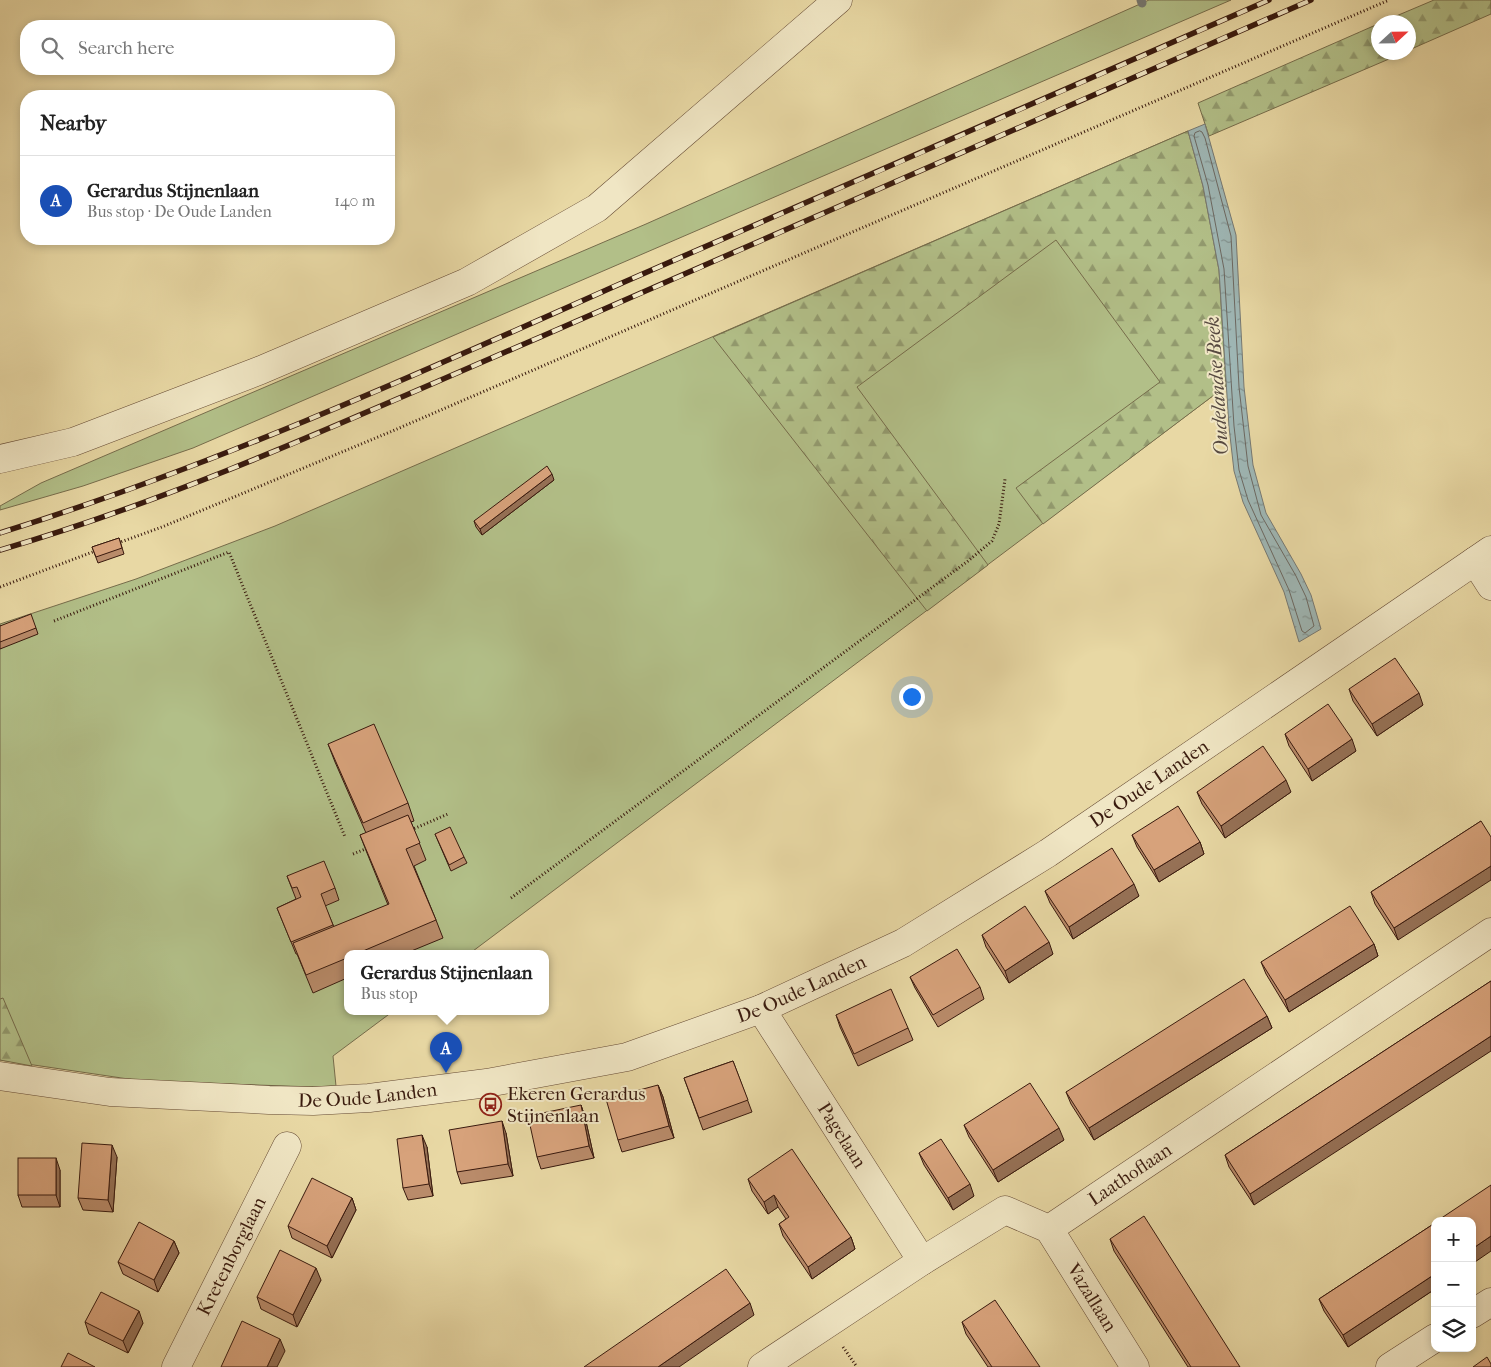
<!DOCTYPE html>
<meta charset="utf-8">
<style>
:root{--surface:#fff;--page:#f2f2f2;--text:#222;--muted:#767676;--line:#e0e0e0;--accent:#8f2418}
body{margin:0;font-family:"IM FELL French Canon",serif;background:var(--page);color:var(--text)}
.controls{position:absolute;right:15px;bottom:15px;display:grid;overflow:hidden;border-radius:10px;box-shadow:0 2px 8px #0003}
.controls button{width:45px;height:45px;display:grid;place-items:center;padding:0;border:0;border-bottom:1px solid var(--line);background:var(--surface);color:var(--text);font:25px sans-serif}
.compass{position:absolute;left:1371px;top:15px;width:45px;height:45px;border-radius:50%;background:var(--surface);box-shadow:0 2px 8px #0003;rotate:68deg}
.you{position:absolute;left:911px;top:696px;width:18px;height:18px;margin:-12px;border:4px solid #fff;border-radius:50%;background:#1a73e8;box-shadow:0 0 0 8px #1a73e833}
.badge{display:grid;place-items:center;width:32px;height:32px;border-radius:50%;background:var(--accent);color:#fff;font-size:16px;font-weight:700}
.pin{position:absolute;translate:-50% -41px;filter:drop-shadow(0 1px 2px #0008)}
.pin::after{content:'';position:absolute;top:26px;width:18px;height:15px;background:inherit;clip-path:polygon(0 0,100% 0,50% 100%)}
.popup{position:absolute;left:344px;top:950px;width:205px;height:65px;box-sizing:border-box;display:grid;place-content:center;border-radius:10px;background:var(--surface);filter:drop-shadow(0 1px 4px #0005);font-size:16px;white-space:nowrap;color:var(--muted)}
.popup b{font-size:19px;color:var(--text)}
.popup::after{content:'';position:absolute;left:50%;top:100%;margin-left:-10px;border:10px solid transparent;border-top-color:var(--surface)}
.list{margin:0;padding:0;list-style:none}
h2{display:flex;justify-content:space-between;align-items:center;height:65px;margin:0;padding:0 20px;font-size:21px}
h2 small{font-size:16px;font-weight:400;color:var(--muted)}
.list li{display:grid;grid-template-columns:32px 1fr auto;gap:15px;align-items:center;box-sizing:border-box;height:90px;padding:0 20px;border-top:1px solid var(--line)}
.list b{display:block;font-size:19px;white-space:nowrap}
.list p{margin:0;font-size:16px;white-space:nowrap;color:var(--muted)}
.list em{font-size:16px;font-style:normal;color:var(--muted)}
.icon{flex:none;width:28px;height:28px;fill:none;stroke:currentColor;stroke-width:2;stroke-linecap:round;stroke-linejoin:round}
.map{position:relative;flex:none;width:1491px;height:1367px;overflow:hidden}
.search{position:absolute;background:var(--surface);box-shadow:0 2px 8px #0003;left:20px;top:20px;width:375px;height:55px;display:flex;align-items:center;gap:12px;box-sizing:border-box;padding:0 18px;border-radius:20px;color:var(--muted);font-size:19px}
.panel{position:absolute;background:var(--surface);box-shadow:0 2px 8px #0003;left:20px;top:90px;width:375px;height:155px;border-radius:20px}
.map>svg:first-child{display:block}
</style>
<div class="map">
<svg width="1491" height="1367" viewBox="0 0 1491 1367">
<defs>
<pattern id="forest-firs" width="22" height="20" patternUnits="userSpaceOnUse" patternTransform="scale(1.25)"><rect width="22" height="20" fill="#b2bf88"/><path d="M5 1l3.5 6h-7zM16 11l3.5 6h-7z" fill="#929a6e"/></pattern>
<pattern id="water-ripples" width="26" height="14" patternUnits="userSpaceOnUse" patternTransform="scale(1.25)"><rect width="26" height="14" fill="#9eb6b4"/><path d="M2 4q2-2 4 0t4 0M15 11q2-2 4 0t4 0" fill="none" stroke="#829391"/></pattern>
</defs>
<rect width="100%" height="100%" fill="#e8d8a4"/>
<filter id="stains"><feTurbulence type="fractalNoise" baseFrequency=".004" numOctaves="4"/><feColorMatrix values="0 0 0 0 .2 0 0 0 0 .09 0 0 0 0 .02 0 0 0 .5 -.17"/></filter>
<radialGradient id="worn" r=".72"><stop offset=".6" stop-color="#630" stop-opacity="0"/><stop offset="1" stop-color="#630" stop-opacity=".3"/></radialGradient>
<g fill="#b2bf88" stroke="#766c4b">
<polygon points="1149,0 1231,0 193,448 83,486 0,510 0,506 41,483 646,224"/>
<polygon points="1188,131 1226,386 469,954 347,954 347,1012 392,1012 333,1056 336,1086 314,1087 142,1081 0,1060 0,624 136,579 275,526"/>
</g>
<g fill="url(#forest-firs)" stroke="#766c4b">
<polygon points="1434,0 1491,0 1491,14 1409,50 1408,22 1382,22"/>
<polygon points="1378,24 1378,52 1403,53 1209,136 1198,103"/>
<polygon points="1188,131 1203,186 1219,270 1226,386 1043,524 1016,488 1160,382 1056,240 857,387 988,565 927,611 713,337"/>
<polygon points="3,998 32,1066 0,1060 0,999"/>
</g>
<polygon fill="url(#water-ripples)" stroke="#767872" points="1205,124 1236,235 1244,387 1253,465 1266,513 1301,574 1311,595 1321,629 1299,642 1284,592 1243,502 1234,471 1229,427 1219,270 1203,186 1188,131"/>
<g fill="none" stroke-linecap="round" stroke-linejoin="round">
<polygon stroke="#6c6861" stroke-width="1" points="1200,131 1202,132 1205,138 1231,236 1239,387 1248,466 1261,515 1296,576 1306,597 1314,626 1305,633 1302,631 1289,590 1248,500 1239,470 1234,426 1224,269 1208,185 1194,136 1195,133"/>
<polyline stroke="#767872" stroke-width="9" points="1141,0 1142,3"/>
<defs>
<g id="minor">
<polyline points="0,459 73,442 261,370 467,282 597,208 838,0"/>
<polyline points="1475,561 1491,586"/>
<path id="s1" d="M 761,1009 L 922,1261"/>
<path id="s2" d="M 0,1076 L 110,1092 L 269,1100 L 313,1101 L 369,1098 L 487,1083 L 627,1057 L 761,1009 L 903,943 L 1048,853 L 1491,550"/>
<path id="s3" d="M 1049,1229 L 1135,1367"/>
<polyline points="1472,1314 1491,1302"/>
<path id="s4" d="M 176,1367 L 287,1146"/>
<path id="s5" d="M 762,1367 L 922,1261 L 1005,1210 L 1049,1229 L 1491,932"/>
<polyline points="1390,1367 1435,1338"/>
</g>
</defs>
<use href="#minor" stroke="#654a34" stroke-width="29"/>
<g stroke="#391a0e" stroke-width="3" stroke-dasharray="1 2.5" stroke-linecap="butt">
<polyline points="118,543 162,527 390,432 1389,0"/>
<polyline points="0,587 98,550"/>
<polyline points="54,621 229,552 345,837"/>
<polyline points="411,830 448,814"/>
<polyline points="353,854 368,848"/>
<polyline points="511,898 968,561 992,541 999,524 1005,479"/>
<polyline points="843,1347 857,1367"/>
</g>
<use href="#minor" stroke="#f0e6c4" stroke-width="28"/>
<defs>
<g id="rail">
<path d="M 0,533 C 214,466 418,374 622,283 C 838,189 1054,95 1269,0"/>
<path d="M 0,550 C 185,496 361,414 538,338 C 796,226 1053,112 1311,0"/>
</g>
</defs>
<use href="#rail" stroke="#391a0e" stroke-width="5.5"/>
<use href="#rail" stroke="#f0e6c4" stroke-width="4" stroke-dasharray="11" stroke-linecap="butt"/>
</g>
<g fill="#b98b6a" stroke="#391a0e">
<polygon points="554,480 482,535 476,527 474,521"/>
<polygon points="119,538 124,554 98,563 92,547"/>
<polygon points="0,626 36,628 38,634 0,649"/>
<polygon points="1349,689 1423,705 1377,736 1353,701"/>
<polygon points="1285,734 1356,751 1312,781 1289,746"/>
<polygon points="328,744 408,803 414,821 411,822 426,860 414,866 436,920 443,938 404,954 347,954 347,978 313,993 297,954 296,954 277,908 296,899 287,876 335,888 339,900 325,906 334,927 388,905 367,853 360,835 366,833 335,762"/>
<polygon points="1197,792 1291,792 1225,838 1202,804"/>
<polygon points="1481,821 1398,940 1375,904 1371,892"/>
<polygon points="435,834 464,857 467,863 451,871"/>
<polygon points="1132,835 1200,842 1204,854 1159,882 1137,847"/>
<polygon points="1045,891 1139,896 1073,939 1050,903"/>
<polygon points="982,935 1053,954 1009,983 986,947"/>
<polygon points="1374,944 1378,956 1289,1012 1266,974 1261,962"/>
<polygon points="910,977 980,987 984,999 938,1027 915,988"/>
<polygon points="1491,981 1254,1205 1229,1167 1225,1155"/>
<polygon points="836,1015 908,1028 913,1040 858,1066 840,1027"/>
<polygon points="1267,1016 1272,1028 1094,1140 1071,1104 1066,1092"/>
<polygon points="733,1061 752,1112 703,1130 684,1078"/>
<polygon points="658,1085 663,1097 674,1138 622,1152 618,1140"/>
<polygon points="581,1105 585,1117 594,1158 541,1169 537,1157"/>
<polygon points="964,1125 1064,1140 998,1182 969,1137"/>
<polygon points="506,1133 513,1176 461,1184 457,1172"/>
<polygon points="427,1147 433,1196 408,1200 403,1188"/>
<polygon points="919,1153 974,1196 953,1210 924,1165"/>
<polygon points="117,1157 113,1212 83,1210 78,1198"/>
<polygon points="60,1170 60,1207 22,1207 18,1195"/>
<polygon points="748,1179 851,1237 855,1249 812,1279 783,1236 779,1224 786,1219 778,1207 768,1214 752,1191"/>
<polygon points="352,1198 356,1210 332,1258 292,1238 288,1226"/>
<polygon points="1435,1223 1435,1289 1348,1347 1324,1311 1319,1299"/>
<polygon points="1110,1239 1240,1367 1188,1367 1114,1251"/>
<polygon points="174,1241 179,1253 158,1292 123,1274 118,1262"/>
<polygon points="321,1280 297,1327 261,1309 257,1297"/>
<polygon points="85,1322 143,1323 128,1353 89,1334"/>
<polygon points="962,1322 1040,1367 988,1367 966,1334"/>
</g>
<g fill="#967156" stroke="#391a0e">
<polygon points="552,474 554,480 482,535 480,529"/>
<polygon points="1419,693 1423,705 1377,736 1372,724"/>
<polygon points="1352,739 1356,751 1312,781 1308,769"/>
<polygon points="1286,780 1291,792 1225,838 1221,826"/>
<polygon points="1200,842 1204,854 1159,882 1154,870"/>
<polygon points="1491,866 1491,880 1398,940 1394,928"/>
<polygon points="1134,884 1139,896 1073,939 1069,927"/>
<polygon points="1049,942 1053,954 1009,983 1005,971"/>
<polygon points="1374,944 1378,956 1289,1012 1285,1000"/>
<polygon points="1267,1016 1272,1028 1094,1140 1089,1128"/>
<polygon points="1491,1036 1491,1051 1254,1205 1250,1194"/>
<polygon points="658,1085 663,1097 674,1138 669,1126"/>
<polygon points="581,1105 585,1117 594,1158 589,1146"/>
<polygon points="502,1121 506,1133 513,1176 508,1164"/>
<polygon points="1059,1128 1064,1140 998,1182 993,1170"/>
<polygon points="422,1135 427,1147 433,1196 429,1184"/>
<polygon points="112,1145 117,1157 113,1212 108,1200"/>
<polygon points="56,1158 60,1170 60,1207 56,1195"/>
<polygon points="970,1184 974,1196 953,1210 948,1198"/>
<polygon points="774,1195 778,1207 768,1214 764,1202"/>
<polygon points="352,1198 356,1210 332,1258 327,1246"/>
<polygon points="1491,1236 1491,1251 1472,1264 1472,1249"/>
<polygon points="851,1237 855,1249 812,1279 808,1267"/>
<polygon points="174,1241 179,1253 158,1292 154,1280"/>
<polygon points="316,1268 321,1280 297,1327 293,1315"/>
<polygon points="1435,1274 1435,1289 1348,1347 1343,1335"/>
<polygon points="750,1303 754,1315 679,1367 658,1367"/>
<polygon points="139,1311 143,1323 128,1353 123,1341"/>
<polygon points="280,1339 285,1351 277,1367 267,1367"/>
</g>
<g fill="#d7a27b" stroke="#391a0e">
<polygon points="547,466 552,474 480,529 474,521"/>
<polygon points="119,538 122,548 96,557 92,547"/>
<polygon points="31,614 36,628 0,642 0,626"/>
<polygon points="1395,658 1419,693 1372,724 1349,689"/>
<polygon points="1328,704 1352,739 1308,769 1285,734"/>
<polygon points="374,724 408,803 363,823 328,744"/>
<polygon points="1263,746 1286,780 1221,826 1197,792"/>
<polygon points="1178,806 1200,842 1154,870 1132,835"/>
<polygon points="408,815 420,843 406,849 436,920 356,954 347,954 347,958 306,975 293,943 389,904 360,835"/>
<polygon points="1481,821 1491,837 1491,866 1394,928 1371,892"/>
<polygon points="450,827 464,857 449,865 435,834"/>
<polygon points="1112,848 1134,884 1069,927 1045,891"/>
<polygon points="324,861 335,888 321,894 333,925 291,942 277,908 301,897 297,887 292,888 287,876"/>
<polygon points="1025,906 1049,942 1005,971 982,935"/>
<polygon points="1350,906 1374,944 1285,1000 1261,962"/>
<polygon points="957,949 980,987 933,1015 910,977"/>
<polygon points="1244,979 1267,1016 1089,1128 1066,1092"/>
<polygon points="1491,981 1491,1036 1250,1194 1225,1155"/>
<polygon points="891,989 908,1028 854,1054 836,1015"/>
<polygon points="733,1061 748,1100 699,1118 684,1078"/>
<polygon points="1030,1083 1059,1128 993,1170 964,1125"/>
<polygon points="658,1085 669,1126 618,1140 606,1099"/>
<polygon points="581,1105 589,1146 537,1157 528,1116"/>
<polygon points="502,1121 508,1164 457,1172 449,1130"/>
<polygon points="422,1135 429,1184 403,1188 397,1139"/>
<polygon points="941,1139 970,1184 948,1198 919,1153"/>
<polygon points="82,1143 112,1145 108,1200 78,1198"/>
<polygon points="792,1149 851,1237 808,1267 779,1224 789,1217 774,1195 764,1202 748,1179"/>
<rect x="18" y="1158" width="38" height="37"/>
<polygon points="312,1178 352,1198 327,1246 288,1226"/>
<polygon points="1491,1185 1491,1236 1472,1249 1472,1221 1437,1221"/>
<polygon points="1144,1216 1240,1367 1191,1367 1110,1239"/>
<polygon points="139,1222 174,1241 154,1280 118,1262"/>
<polygon points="1435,1223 1435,1274 1343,1335 1319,1299"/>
<polygon points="280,1250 316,1268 293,1315 257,1297"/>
<polygon points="726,1269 750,1303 658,1367 584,1367"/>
<polygon points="101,1292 139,1311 123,1341 85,1322"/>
<polygon points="995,1300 1040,1367 992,1367 962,1322"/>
<polygon points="242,1321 280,1339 267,1367 221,1367"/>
<polygon points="68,1353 95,1367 61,1367"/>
<polygon points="1487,1357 1491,1364 1491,1367 1473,1367"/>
</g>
<defs>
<symbol id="bus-ring" viewBox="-11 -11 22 22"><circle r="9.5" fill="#f0e6c4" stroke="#8f2418" stroke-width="1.5"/><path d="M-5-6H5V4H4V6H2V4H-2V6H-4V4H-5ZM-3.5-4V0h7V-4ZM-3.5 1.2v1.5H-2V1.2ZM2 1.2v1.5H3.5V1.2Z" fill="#8f2418"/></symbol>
</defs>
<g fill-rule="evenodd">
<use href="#bus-ring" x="478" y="1092" width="25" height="25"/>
</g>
<g text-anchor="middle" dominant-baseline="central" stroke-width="4" stroke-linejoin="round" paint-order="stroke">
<g font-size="19" fill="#391a0e" stroke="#f0e6c4">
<text stroke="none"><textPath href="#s2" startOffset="1224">De Oude Landen</textPath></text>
<text stroke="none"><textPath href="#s2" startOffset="819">De Oude Landen</textPath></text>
<text stroke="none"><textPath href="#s2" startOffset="369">De Oude Landen</textPath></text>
<text stroke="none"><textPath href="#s1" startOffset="150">Pagelaan</textPath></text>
<text stroke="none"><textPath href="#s5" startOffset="435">Laathoflaan</textPath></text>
<text stroke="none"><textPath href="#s4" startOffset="124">Kretenborglaan</textPath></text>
<text stroke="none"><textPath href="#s3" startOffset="81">Vazallaan</textPath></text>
</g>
<g font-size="19" fill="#391a0e" stroke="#f0e6c4" text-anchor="start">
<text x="507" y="1094">Ekeren Gerardus<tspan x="507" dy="22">Stijnenlaan</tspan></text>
</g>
<g font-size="20" font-style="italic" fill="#574940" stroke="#f0e6c4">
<text transform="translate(1217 386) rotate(-94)">Oudelandse Beek</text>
</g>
</g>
<rect width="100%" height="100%" filter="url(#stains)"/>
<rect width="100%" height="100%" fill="url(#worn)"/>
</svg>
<div class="controls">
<button>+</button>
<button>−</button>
<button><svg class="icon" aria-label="layers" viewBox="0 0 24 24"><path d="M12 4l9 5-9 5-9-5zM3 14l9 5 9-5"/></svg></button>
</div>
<svg class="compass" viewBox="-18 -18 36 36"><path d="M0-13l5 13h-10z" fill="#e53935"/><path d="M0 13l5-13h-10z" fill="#767676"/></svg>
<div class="you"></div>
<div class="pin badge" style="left:446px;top:1073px;background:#1a4fb4">A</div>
<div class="popup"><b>Gerardus Stijnenlaan</b>Bus stop</div>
<div class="search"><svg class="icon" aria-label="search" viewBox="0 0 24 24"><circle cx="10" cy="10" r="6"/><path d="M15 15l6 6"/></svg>Search here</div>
<section class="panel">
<h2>Nearby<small></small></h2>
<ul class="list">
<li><span class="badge" style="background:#1a4fb4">A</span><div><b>Gerardus Stijnenlaan</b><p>Bus stop · De Oude Landen</p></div><em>140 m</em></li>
</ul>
</section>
</div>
